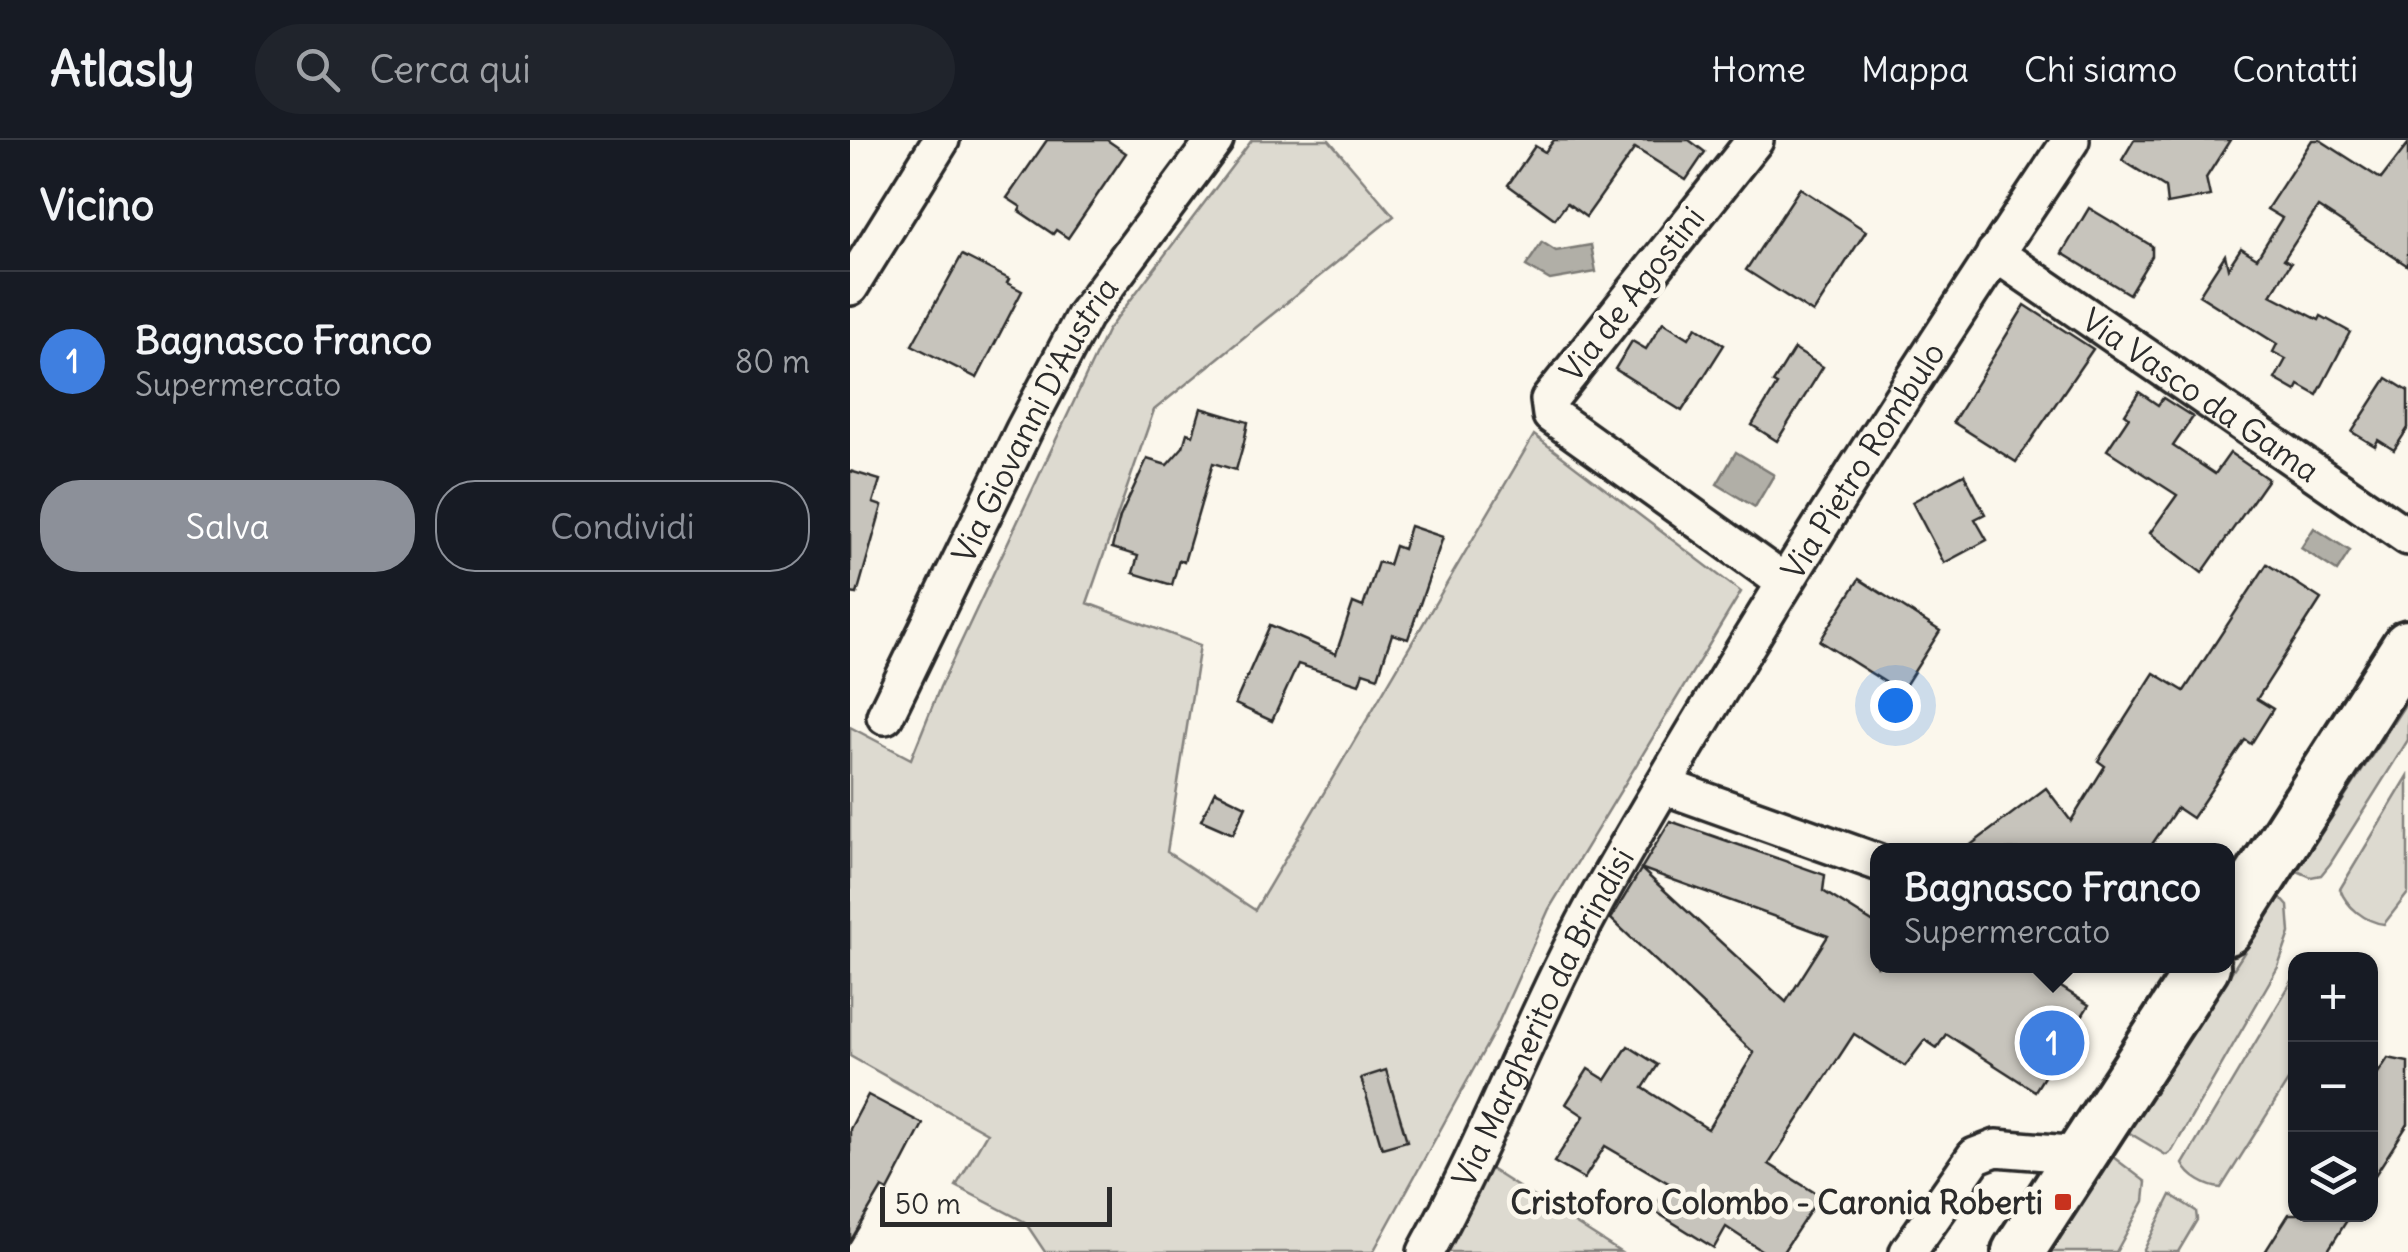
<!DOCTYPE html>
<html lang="it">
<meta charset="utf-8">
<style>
:root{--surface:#171b24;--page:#20242c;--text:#f1f3f6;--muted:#9ea1a6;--line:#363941;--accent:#8c9099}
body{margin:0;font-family:Delius,sans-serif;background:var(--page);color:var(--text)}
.controls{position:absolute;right:30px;bottom:30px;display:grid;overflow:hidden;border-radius:20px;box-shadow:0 2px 8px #0004}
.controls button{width:90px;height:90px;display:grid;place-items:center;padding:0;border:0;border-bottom:2px solid var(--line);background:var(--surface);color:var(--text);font:50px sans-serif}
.scale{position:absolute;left:30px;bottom:25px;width:232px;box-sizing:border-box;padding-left:10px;border:5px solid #2b2b2b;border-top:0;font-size:28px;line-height:35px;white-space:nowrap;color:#2b2b2b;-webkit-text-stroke:8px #fbf7ec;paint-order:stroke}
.you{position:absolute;left:1045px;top:565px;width:35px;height:35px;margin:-25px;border:8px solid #fff;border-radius:50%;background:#1a73e8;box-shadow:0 0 0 15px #1a73e833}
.badge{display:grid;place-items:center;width:65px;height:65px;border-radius:50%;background:var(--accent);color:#fff;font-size:32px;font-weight:700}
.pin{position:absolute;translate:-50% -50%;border:5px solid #fff;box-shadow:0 2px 10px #0006}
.popup{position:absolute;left:1020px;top:703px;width:365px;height:130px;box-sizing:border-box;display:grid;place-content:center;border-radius:20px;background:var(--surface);filter:drop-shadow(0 2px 8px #0005);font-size:32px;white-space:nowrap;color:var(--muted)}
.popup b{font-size:38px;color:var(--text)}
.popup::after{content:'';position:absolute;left:50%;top:100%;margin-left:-20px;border:20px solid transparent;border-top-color:var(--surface)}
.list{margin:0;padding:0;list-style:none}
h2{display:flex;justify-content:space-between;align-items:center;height:130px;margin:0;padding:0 40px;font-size:42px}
h2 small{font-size:32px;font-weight:400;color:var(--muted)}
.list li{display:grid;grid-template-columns:65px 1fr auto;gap:30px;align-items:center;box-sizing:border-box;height:180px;padding:0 40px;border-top:2px solid var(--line)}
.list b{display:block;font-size:38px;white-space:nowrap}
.list p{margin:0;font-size:32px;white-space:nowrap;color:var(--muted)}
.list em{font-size:32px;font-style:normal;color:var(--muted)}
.actions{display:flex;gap:20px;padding:30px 40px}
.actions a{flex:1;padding:22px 0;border:2px solid var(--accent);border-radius:40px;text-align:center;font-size:35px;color:var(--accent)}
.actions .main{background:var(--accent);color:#fff}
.icon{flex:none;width:55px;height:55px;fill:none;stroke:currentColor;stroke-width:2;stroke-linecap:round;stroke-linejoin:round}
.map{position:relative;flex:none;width:1558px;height:1112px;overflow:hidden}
header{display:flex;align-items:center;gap:60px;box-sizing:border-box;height:140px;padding:0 50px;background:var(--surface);border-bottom:2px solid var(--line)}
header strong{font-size:48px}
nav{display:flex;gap:55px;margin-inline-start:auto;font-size:35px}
.search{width:700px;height:90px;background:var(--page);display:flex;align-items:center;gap:25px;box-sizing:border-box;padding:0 35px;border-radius:55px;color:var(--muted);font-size:38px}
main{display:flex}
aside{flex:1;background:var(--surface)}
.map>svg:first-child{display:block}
</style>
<header>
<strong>Atlasly</strong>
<div class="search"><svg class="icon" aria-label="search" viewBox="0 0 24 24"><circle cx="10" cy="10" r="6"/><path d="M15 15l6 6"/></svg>Cerca qui</div>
<nav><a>Home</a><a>Mappa</a><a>Chi siamo</a><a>Contatti</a></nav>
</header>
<main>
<aside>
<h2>Vicino<small></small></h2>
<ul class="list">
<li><span class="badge" style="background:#3f7fe0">1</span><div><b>Bagnasco Franco</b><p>Supermercato</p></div><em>80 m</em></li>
</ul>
<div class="actions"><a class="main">Salva</a><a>Condividi</a></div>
</aside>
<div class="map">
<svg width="1558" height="1112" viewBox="0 0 1558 1112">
<rect width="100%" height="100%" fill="#fbf7ec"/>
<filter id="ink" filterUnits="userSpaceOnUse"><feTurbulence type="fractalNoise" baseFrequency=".01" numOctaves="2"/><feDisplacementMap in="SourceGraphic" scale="20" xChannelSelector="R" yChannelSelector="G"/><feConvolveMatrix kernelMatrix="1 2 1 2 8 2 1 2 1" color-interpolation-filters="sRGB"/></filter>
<g filter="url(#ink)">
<g fill="#dddad0" stroke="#84827e" stroke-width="2.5">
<polygon points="402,0 479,0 544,76 304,270 237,463 350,505 317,712 405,770 684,295 891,452 699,769 644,892 523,1112 195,1112 175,1082 106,1046 137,993 0,916 0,587 61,619 90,547 257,191"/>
<polygon points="1558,560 1558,600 1480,724 1471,735 1461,737 1447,731"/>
<path d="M 1558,636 L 1558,753 L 1534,784 C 1515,782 1496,766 1490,749 Z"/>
<polygon points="1430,757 1438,766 1440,793 1428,827 1322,1011 1316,1015 1278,992"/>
<path d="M 1445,836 L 1445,930 L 1371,1048 C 1357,1047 1339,1037 1333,1024 Z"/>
<polygon points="1263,1017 1296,1042 1294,1061 1266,1112 1201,1112"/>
<polygon points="637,1027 770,1112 593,1112"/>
<polygon points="1321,1055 1346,1071 1347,1080 1328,1112 1293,1112"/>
</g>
<g fill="#b1afa7" stroke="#7b7a75" stroke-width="2.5">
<polygon points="692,102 706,111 741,105 746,132 700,140 676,126"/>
<polygon points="886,312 924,335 905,367 867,344"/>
<polygon points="1464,388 1500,411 1487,431 1451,408"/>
</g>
<g fill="#c7c4bc" stroke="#2b2b2b" stroke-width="2.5" fill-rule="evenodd">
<polygon points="197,0 257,0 276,13 218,98 206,90 203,94 169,71 171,67 157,58"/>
<polygon points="704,0 839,0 855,12 836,40 785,8 736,77 717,63 705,79 658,45 685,6 695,12"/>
<polygon points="1284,0 1380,0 1356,38 1360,56 1317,64 1315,47 1272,20"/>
<polygon points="1462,0 1470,0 1531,39 1558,4 1558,126 1468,67 1434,119 1441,123 1421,155 1469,180 1471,176 1500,192 1467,255 1449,245 1446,251 1425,239 1436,219 1423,212 1427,204 1349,155 1375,115 1378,128 1391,108 1407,118 1432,78 1417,69"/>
<polygon points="950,48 1016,91 963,173 896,130"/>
<polygon points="1239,68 1302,106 1302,116 1279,154 1212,113"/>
<polygon points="112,115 159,139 157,143 172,151 127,238 62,205"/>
<polygon points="1175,165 1243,209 1166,322 1103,282"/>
<polygon points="813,182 839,198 846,187 874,205 832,271 765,229 782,201 796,209"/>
<polygon points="944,209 973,227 927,301 902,285 927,245 923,243"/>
<polygon points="1537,238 1558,251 1558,288 1544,310 1528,300 1525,306 1502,292"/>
<polygon points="1289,252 1308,265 1313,258 1343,277 1323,306 1365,334 1380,313 1418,339 1352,433 1300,393 1327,355 1257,310 1279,277 1275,274"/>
<polygon points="351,268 398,282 394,302 386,330 363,323 334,422 329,420 322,445 283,433 288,416 262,408 270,377 297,319 317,325 333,307 337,293 343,295"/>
<polygon points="0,331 30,340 23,363 32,366 7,454 0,453"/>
<polygon points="1114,334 1135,374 1125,379 1137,400 1094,423 1062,362"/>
<polygon points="560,386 593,397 558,499 542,494 528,537 513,532 509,544 448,524 422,581 385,564 420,485 486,514 503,463 513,467 528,422 539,425 545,406 553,409"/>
<polygon points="1417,424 1471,459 1407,559 1423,569 1401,604 1395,600 1342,678 1327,668 1298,710 1114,710 1196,648 1221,681 1255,626 1248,621 1304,533 1334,551"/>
<polygon points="1009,439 1090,491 1051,552 970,501"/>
<polygon points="365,651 396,666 383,694 351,680"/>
<path d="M 820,681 L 975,735 L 973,751 L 1027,785 L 1027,826 L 1178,826 L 1239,865 L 1185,951 L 1096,894 L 1087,908 L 1075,900 L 1055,926 L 1004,894 L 919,1024 L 970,1056 L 933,1112 L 914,1112 L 876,1087 L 864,1108 L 803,1070 L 820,1044 L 755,1006 L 734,1039 L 704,1022 L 734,976 L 716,964 L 738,929 L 756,940 L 778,906 L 808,925 L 793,948 L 858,989 L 904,913 L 761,779 ZM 790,728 L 978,796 L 936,862 Z"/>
<polygon points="1538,918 1558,922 1558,984 1520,1043 1520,945"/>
<polygon points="536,930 557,1001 532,1008 511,938"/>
<polygon points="18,955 73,984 38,1051 32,1048 0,1102 0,989"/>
<polygon points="1439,1074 1501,1074 1477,1112 1415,1112"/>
</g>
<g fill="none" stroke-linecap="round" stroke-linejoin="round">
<defs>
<g id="street">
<polyline points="905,0 699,260 701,275 934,442"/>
<path id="s1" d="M 1145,113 L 1558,397"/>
<polyline points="0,147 91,0"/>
<path id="s2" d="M 35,576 L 174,290 L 234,176 L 365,0"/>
<polyline points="814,646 1027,722"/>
<path id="s3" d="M 576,1112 C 643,990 690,858 759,738 C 903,486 1060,241 1221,0"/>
<polyline points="1058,1112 1125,1016 1146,1008 1231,1015"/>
</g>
<g id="secondary">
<polyline points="1377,789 1558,506"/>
<polyline points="1168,1112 1354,826"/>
</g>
</defs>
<use href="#street" stroke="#2b2b2b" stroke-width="42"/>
<use href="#secondary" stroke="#2b2b2b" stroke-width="58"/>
<use href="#street" stroke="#fbf7ec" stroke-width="35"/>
<use href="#secondary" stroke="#fbf7ec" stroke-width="50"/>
</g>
</g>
<rect fill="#c8321e" stroke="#fbf7ec" stroke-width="4" x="1203" y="1052" width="20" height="20" rx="5"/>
<g text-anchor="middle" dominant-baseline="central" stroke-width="10" stroke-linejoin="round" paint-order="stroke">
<g font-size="32" fill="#2b2b2b" stroke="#fbf7ec">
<text transform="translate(782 154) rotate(-52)">Via de Agostini</text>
<text stroke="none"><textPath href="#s1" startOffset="250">Via Vasco da Gama</textPath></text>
<text stroke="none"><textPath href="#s2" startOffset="332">Via Giovanni D'Austria</textPath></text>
<text stroke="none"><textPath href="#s3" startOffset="905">Via Pietro Rombulo</textPath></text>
<text stroke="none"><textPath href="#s3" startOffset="262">Via Margherito da Brindisi</textPath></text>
</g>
<g font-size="32" font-weight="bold" fill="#2b2b2b" stroke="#fbf7ec" text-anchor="end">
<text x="1193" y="1062">Cristoforo Colombo - Caronia Roberti</text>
</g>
</g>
</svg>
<div class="controls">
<button>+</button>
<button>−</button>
<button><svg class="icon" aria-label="layers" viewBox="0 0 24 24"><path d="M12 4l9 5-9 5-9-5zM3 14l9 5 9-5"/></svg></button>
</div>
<div class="scale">50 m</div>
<div class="you"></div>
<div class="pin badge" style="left:1202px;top:903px;background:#3f7fe0">1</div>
<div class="popup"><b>Bagnasco Franco</b>Supermercato</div>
</div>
</main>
